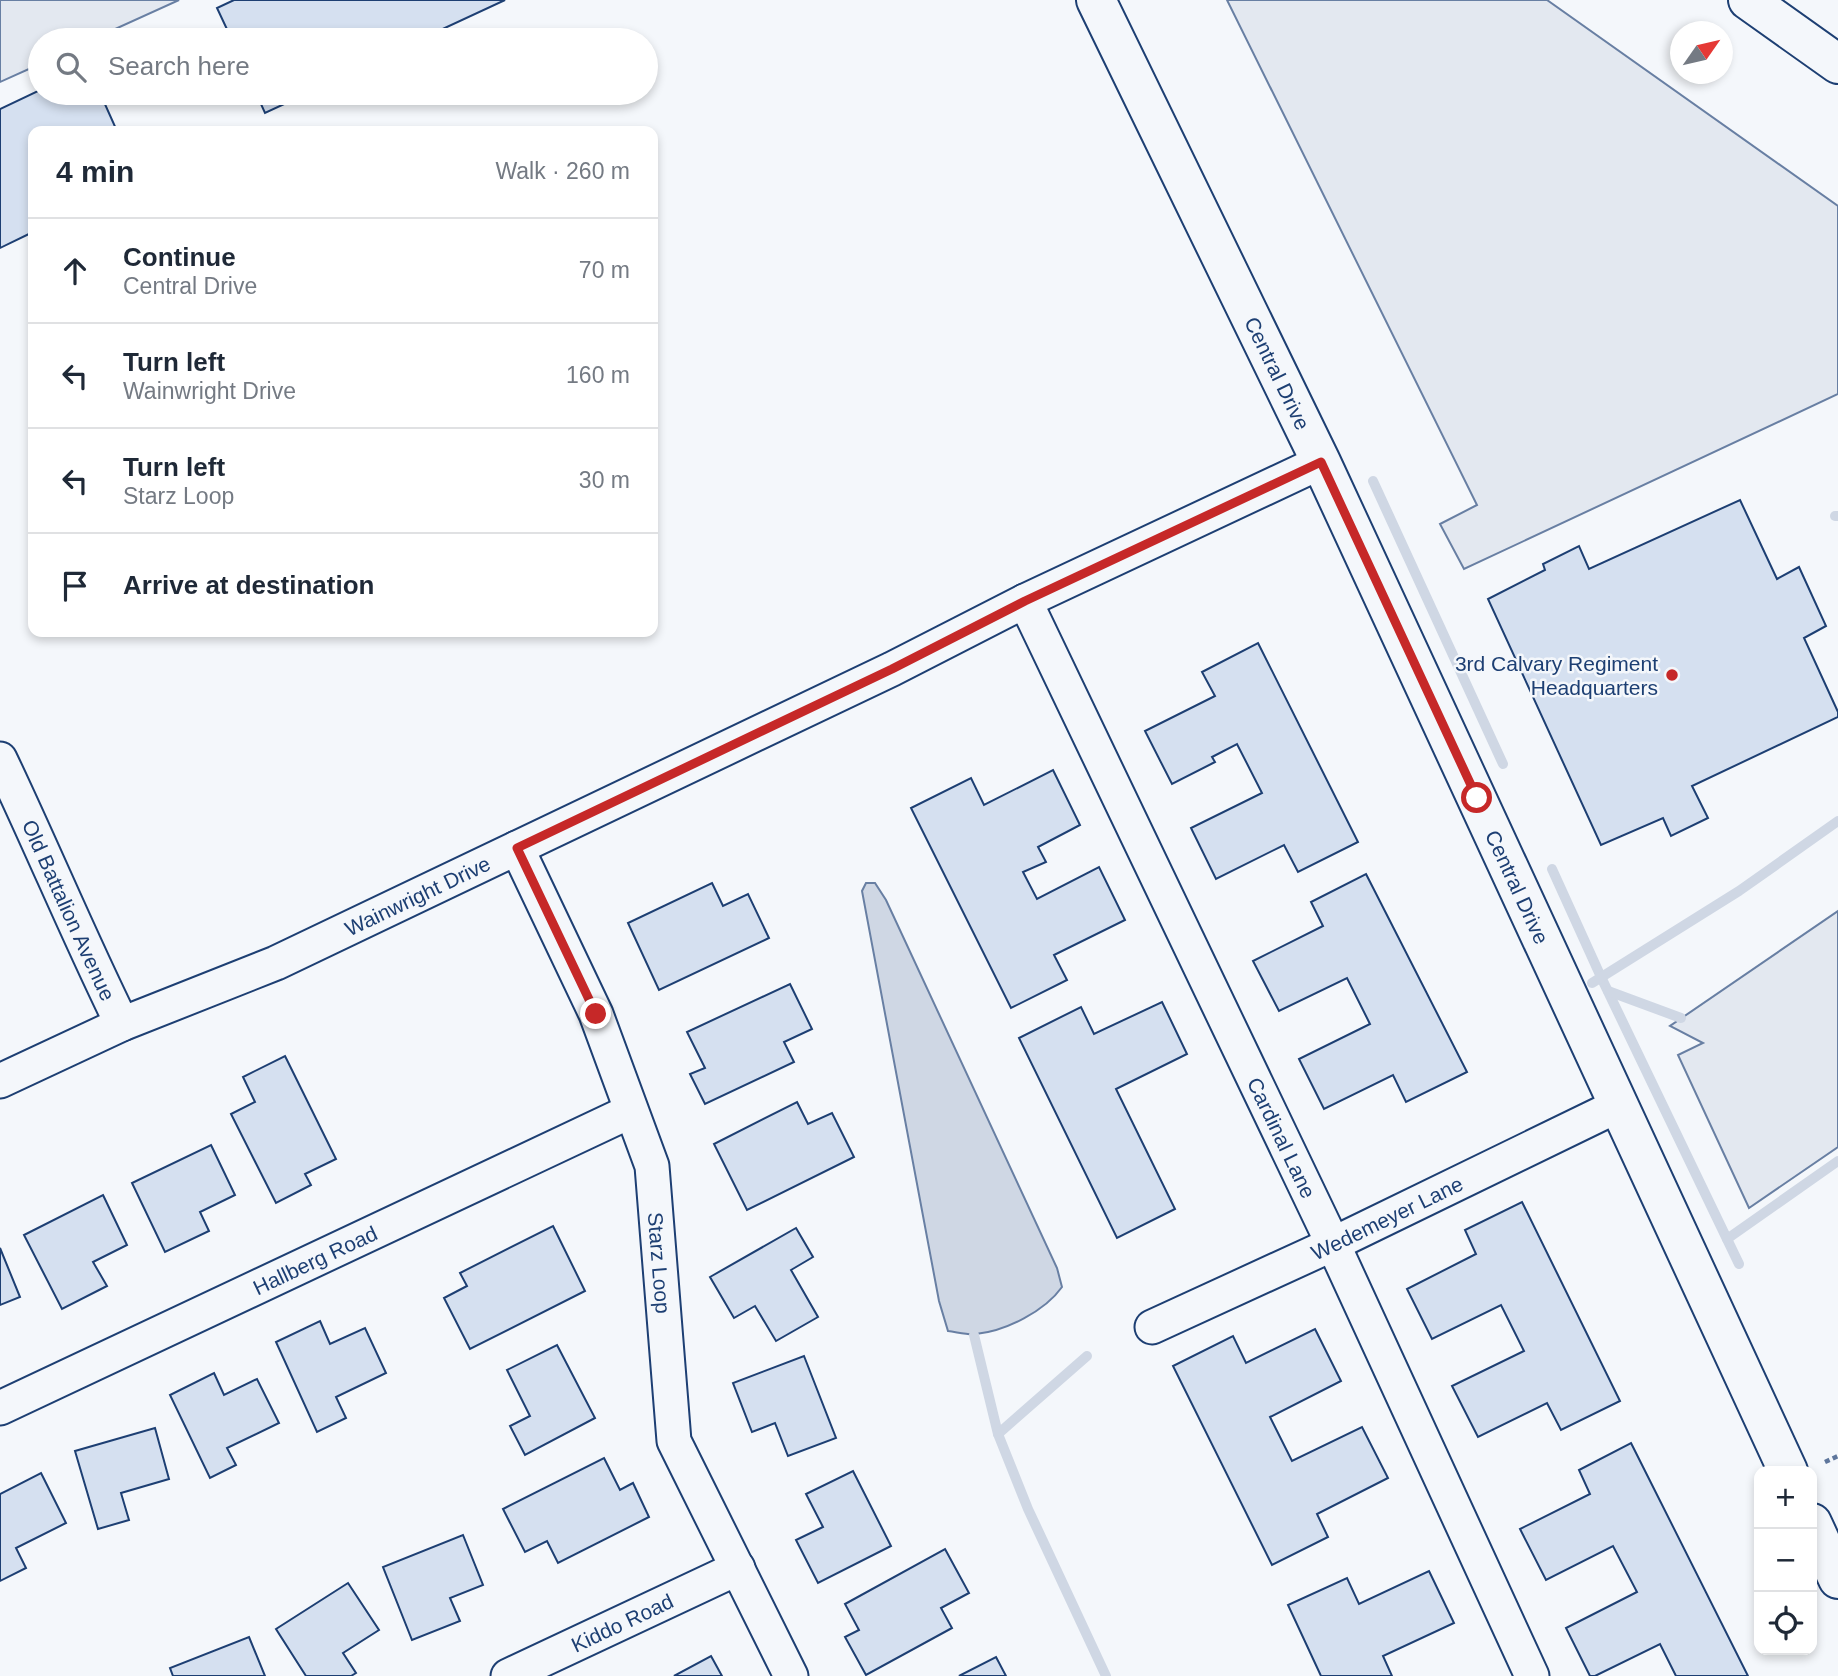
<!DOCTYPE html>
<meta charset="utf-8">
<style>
:root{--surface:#fff;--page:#f2f2f3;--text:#1f2937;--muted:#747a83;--line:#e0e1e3}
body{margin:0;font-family:Arial,sans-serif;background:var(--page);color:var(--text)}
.controls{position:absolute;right:21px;bottom:21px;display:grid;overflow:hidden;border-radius:14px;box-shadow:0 4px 10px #0003}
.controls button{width:63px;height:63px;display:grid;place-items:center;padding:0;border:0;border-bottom:2px solid var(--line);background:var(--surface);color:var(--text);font:35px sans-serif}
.compass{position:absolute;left:1670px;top:21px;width:63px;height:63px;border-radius:50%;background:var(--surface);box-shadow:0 4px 10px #0003;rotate:56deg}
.stop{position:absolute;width:21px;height:21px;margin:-16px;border:5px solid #c62828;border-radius:50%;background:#fff}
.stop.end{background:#c62828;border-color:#fff;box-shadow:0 2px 7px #0008}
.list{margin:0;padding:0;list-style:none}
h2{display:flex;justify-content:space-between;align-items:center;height:91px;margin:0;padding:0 28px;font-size:30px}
h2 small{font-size:23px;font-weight:400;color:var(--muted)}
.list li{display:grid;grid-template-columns:46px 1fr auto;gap:21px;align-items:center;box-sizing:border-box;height:105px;padding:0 28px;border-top:2px solid var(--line)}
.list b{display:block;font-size:26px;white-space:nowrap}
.list p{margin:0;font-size:23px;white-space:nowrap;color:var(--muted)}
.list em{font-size:23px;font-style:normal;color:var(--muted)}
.icon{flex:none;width:38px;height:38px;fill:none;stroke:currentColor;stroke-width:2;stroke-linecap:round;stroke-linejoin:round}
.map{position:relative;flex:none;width:1838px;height:1676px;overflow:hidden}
.search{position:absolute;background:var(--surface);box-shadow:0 4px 10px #0003;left:28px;top:28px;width:630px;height:77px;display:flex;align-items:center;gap:18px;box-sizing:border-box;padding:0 24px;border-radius:38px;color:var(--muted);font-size:26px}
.panel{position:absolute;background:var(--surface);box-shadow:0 4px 10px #0003;left:28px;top:126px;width:630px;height:511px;border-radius:14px}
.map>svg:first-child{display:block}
</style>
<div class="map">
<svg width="1838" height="1676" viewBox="0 0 1838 1676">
<rect width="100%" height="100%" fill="#f4f7fb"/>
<g fill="#e3e8f0" stroke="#687fa3" stroke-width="2">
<polygon points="0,0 179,0 91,40 40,40 40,64 0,82"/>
<polygon points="1227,0 1547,0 1838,206 1838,394 1464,569 1440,524 1477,505"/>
<polygon points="1838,911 1838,1147 1749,1208 1678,1055 1703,1043 1670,1026"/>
</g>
<path fill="#cfd7e4" stroke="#687fa3" stroke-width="2" d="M 866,883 L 875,883 L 886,900 L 1057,1268 L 1062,1287 C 1045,1311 1006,1331 976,1334 C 967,1335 957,1332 948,1331 L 939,1301 L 862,891 Z"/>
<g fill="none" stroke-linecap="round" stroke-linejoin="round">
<g stroke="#cfd7e4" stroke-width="10">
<polyline points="1373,481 1503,764"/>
<polyline points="1835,516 1838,516"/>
<polyline points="1552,869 1601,977 1739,1264"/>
<polyline points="1592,983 1739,891 1838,821"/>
<polyline points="1608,991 1681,1018"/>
<polyline points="1727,1239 1838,1161"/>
<polyline points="974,1335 998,1434"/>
<polyline points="1087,1356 998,1434 1028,1509 1106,1676"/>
</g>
</g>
<g fill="#d5e0f0" stroke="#1d3f73" stroke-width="2">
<polygon points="234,0 505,0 419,40 232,40 217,8"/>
<polygon points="40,90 40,93 100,93 117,131 33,131 33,232 0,248 0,109"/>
<polygon points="256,93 308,93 265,113"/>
<polygon points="1740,500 1777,579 1799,567 1826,626 1804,638 1838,712 1838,717 1692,786 1708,818 1671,836 1663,818 1601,845 1488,599 1545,570 1543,564 1579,546 1589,569"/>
<polygon points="1258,643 1358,842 1298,872 1284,845 1216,879 1191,828 1262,793 1237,744 1212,757 1215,762 1172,784 1145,731 1215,696 1202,672"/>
<polygon points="1053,770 1080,825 1038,847 1046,862 1023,872 1037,899 1099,867 1125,920 1054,955 1067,980 1011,1008 911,808 971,778 984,805"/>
<polygon points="1366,874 1467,1072 1406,1102 1393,1075 1324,1109 1299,1059 1370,1024 1347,978 1279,1011 1253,961 1323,926 1311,902"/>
<polygon points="712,883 723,906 748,894 769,938 659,990 628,923"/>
<polygon points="790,984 812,1029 784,1042 794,1062 705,1104 690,1074 705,1068 687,1032"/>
<polygon points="1162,1002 1187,1054 1116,1089 1175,1209 1117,1238 1019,1038 1081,1007 1094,1034"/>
<polygon points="285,1056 336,1159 305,1174 311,1185 276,1203 231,1114 255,1102 243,1077"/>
<polygon points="797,1102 808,1124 832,1113 854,1157 747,1210 714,1144"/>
<polygon points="211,1145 235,1195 200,1212 209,1231 165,1252 132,1183"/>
<polygon points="103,1195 127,1245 93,1262 107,1286 62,1309 24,1235"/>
<polygon points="1522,1202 1620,1401 1561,1430 1547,1403 1478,1437 1452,1386 1524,1351 1501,1305 1432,1339 1407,1289 1476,1254 1465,1230"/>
<polygon points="553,1226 585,1291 470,1349 444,1298 467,1286 460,1273"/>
<polygon points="796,1228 813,1257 791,1270 818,1317 776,1341 755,1306 734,1318 710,1277"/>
<polygon points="0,1248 20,1297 0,1305"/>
<polygon points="320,1321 330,1344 365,1328 386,1373 336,1397 346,1418 317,1432 276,1342"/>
<polygon points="1315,1329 1341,1381 1270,1417 1292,1461 1362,1427 1388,1478 1317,1514 1328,1537 1272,1565 1173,1366 1233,1336 1246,1363"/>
<polygon points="557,1345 595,1418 525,1455 510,1426 530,1416 507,1370"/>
<polygon points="804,1356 836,1438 788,1456 775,1423 752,1432 733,1383"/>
<polygon points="214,1373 224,1395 257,1379 279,1423 227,1448 236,1465 210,1478 170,1395"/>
<polygon points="155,1428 169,1479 121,1493 129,1520 98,1529 75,1451"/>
<polygon points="1631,1443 1748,1676 1676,1676 1660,1644 1595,1676 1590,1676 1566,1628 1637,1592 1613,1546 1546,1580 1520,1529 1590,1494 1579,1470"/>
<polygon points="604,1458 620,1490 633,1483 649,1517 558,1563 547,1541 525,1552 503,1509"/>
<polygon points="853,1471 891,1546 818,1583 796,1540 823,1527 806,1494"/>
<polygon points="41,1473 66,1523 16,1548 26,1568 0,1581 0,1494"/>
<polygon points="463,1535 483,1585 450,1598 460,1621 412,1640 383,1567"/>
<polygon points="945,1549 969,1593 941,1608 952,1628 866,1675 845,1637 859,1630 845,1604"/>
<polygon points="1429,1571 1454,1623 1383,1656 1392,1676 1321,1676 1288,1605 1347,1578 1359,1604"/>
<polygon points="348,1583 379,1630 343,1653 356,1673 351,1676 306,1676 276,1629"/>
<polygon points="249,1637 265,1676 173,1676 170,1668"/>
<polygon points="711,1656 722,1676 674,1676"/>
<polygon points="996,1657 1006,1676 959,1676"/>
</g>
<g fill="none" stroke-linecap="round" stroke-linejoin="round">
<defs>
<g id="street">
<path id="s1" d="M 1025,601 L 1333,1244 L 1532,1676"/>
<path id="s2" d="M 0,759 C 42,847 79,937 122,1024"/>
<path id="s3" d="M 517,848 L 596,1014 L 652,1166 L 674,1441 L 791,1676"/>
<path id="s4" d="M 0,1081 L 122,1024 L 276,963 L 892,669 L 1025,601 L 1321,462"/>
<path id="s5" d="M 1152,1327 L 1333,1244 L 1619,1105"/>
<path id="s6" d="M 0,1408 L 631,1111"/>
<path id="s7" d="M 508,1676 L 738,1568"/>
</g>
<g id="secondary">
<path id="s8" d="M 1096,0 L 1321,462 L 1788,1471"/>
<polyline points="1748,0 1838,64"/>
<polyline points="1812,1523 1838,1579"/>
</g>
</defs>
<use href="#street" stroke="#1d3f73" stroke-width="37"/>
<use href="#secondary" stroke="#1d3f73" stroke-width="42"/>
<polyline stroke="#5e769c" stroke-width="4.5" stroke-dasharray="5 3.5" stroke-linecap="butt" points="1825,1462 1838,1456"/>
<use href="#street" stroke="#f4f7fb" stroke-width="33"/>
<use href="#secondary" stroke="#f4f7fb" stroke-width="38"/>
</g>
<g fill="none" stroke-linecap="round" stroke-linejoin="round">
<polyline stroke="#c62828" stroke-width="9" points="596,1014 517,848 892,669 1025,601 1321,462 1477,798"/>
</g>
<circle fill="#c62828" stroke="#f4f7fb" stroke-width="2.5" cx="1672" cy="675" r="7"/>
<g text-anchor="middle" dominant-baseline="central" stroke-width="5" stroke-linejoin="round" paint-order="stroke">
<g font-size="21" fill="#1d3f73" stroke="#f4f7fb">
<text stroke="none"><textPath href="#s8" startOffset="415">Central Drive</textPath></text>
<text stroke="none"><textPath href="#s8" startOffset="982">Central Drive</textPath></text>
<text stroke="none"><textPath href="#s4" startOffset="457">Wainwright Drive</textPath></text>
<text stroke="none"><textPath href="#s2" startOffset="166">Old Battalion Avenue</textPath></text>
<text stroke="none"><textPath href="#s1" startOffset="595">Cardinal Lane</textPath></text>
<text stroke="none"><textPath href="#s5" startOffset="259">Wedemeyer Lane</textPath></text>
<text stroke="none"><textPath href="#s6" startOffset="348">Hallberg Road</textPath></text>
<text stroke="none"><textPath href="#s3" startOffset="443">Starz Loop</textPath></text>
<text stroke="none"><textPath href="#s7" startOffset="126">Kiddo Road</textPath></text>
</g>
<g font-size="21" fill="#1d3f73" stroke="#f4f7fb" text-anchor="end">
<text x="1658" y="663">3rd Calvary Regiment<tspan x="1658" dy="24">Headquarters</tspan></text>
</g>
</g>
</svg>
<div class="controls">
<button>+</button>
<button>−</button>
<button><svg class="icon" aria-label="locate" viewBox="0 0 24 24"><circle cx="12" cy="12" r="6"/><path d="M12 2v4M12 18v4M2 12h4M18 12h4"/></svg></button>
</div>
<svg class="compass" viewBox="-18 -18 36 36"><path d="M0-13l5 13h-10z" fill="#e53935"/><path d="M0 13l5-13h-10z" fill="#747a83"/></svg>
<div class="stop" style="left:1477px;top:798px"></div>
<div class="stop end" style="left:596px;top:1014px"></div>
<div class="search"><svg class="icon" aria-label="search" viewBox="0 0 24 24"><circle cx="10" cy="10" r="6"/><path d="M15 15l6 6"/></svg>Search here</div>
<section class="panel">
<h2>4 min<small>Walk · 260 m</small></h2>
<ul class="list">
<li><svg class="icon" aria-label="ahead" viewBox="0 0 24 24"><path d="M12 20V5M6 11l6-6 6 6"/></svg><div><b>Continue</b><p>Central Drive</p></div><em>70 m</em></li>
<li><svg class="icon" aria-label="left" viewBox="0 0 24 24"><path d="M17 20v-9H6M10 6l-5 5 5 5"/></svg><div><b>Turn left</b><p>Wainwright Drive</p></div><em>160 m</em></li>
<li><svg class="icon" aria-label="left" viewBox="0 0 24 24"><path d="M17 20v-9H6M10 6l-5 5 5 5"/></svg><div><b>Turn left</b><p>Starz Loop</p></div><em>30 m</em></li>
<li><svg class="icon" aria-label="arrive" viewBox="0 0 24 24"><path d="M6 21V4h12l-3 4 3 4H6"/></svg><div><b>Arrive at destination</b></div></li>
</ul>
</section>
</div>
